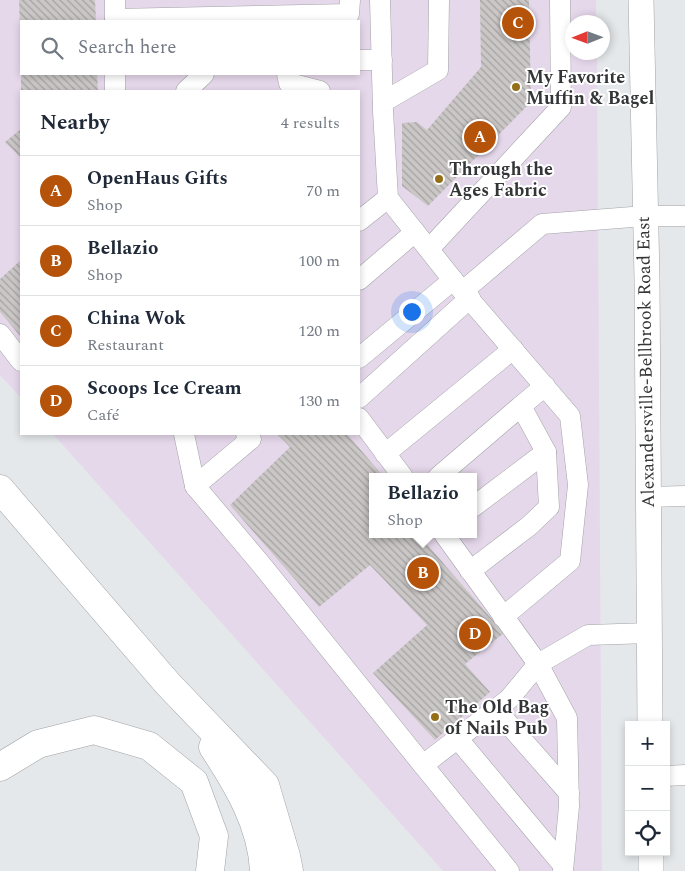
<!DOCTYPE html>
<meta charset="utf-8">
<style>
:root{--surface:#fff;--page:#f2f2f3;--text:#1f2937;--muted:#747a83;--line:#e0e1e3;--accent:#b45309}
body{margin:0;font-family:Spectral,serif;background:var(--page);color:var(--text)}
.controls{position:absolute;right:15px;bottom:15px;display:grid;overflow:hidden;border-radius:0px;box-shadow:0 2px 8px #0003}
.controls button{width:45px;height:45px;display:grid;place-items:center;padding:0;border:0;border-bottom:1px solid var(--line);background:var(--surface);color:var(--text);font:25px sans-serif}
.compass{position:absolute;left:565px;top:15px;width:45px;height:45px;border-radius:50%;background:var(--surface);box-shadow:0 2px 8px #0003;rotate:269deg}
.you{position:absolute;left:411px;top:311px;width:18px;height:18px;margin:-12px;border:4px solid #fff;border-radius:50%;background:#1a73e8;box-shadow:0 0 0 8px #1a73e833}
.badge{display:grid;place-items:center;width:32px;height:32px;border-radius:50%;background:var(--accent);color:#fff;font-size:16px;font-weight:700}
.pin{position:absolute;translate:-50% -50%;border:2px solid #fff;box-shadow:0 1px 5px #0006}
.popup{position:absolute;left:369px;top:473px;width:108px;height:65px;box-sizing:border-box;display:grid;place-content:center;border-radius:0px;background:var(--surface);filter:drop-shadow(0 1px 4px #0005);font-size:16px;white-space:nowrap;color:var(--muted)}
.popup b{font-size:19px;color:var(--text)}
.popup::after{content:'';position:absolute;left:50%;top:100%;margin-left:-10px;border:10px solid transparent;border-top-color:var(--surface)}
.list{margin:0;padding:0;list-style:none}
h2{display:flex;justify-content:space-between;align-items:center;height:65px;margin:0;padding:0 20px;font-size:21px}
h2 small{font-size:16px;font-weight:400;color:var(--muted)}
.list li{display:grid;grid-template-columns:32px 1fr auto;gap:15px;align-items:center;box-sizing:border-box;height:70px;padding:0 20px;border-top:1px solid var(--line)}
.list b{display:block;font-size:19px;white-space:nowrap}
.list p{margin:0;font-size:16px;white-space:nowrap;color:var(--muted)}
.list em{font-size:16px;font-style:normal;color:var(--muted)}
.icon{flex:none;width:28px;height:28px;fill:none;stroke:currentColor;stroke-width:2;stroke-linecap:round;stroke-linejoin:round}
.map{position:relative;flex:none;width:685px;height:871px;overflow:hidden}
.search{position:absolute;background:var(--surface);box-shadow:0 2px 8px #0003;left:20px;top:20px;width:340px;height:55px;display:flex;align-items:center;gap:12px;box-sizing:border-box;padding:0 18px;border-radius:0px;color:var(--muted);font-size:19px}
.panel{position:absolute;background:var(--surface);box-shadow:0 2px 8px #0003;left:20px;top:90px;width:340px;height:345px;border-radius:0px}
.map>svg:first-child{display:block}
</style>
<div class="map">
<svg width="685" height="871" viewBox="0 0 685 871">
<defs>
<pattern id="building-back-hatch" width="6" height="6" patternUnits="userSpaceOnUse" patternTransform="scale(1.25)"><rect width="6" height="6" fill="#cac7c6"/><path d="M-1 5l2 2M0 0l6 6M5-1l2 2" fill="none" stroke="#a5a2a2"/></pattern>
</defs>
<rect width="100%" height="100%" fill="#e5e8ea"/>
<path fill="#e6d8eb" fill-rule="evenodd" d="M 0,0 L 596,0 L 596,22 L 572,22 L 572,52 L 597,53 L 602,871 L 443,871 L 53,434 L 359,434 L 359,91 L 21,91 L 21,398 L 0,375 ZM 21,21 L 359,21 L 359,74 L 21,74 ZM 373,477 L 473,477 L 473,534 L 373,534 Z"/>
<g fill="url(#building-back-hatch)">
<polygon points="19,0 95,0 96,21 21,21 21,28 20,28"/>
<polygon points="480,0 529,0 531,102 428,206 402,186 402,123 417,122 427,130 481,67"/>
<polygon points="21,74 97,74 98,91 21,91"/>
<polygon points="21,129 21,158 5,142"/>
<polygon points="21,260 21,337 0,312 0,279"/>
<polygon points="277,434 347,434 384,477 373,477 373,534 418,534 504,633 465,664 490,692 435,740 373,673 427,625 370,565 319,607 230,505 290,447"/>
</g>
<g fill="none" stroke-linecap="round" stroke-linejoin="round">
<defs>
<g id="minor">
<polyline points="115,0 115,21"/>
<polyline points="380,0 383,111 388,198 453,280 570,416 578,485 570,561 503,617"/>
<polyline points="115,19 349,14 350,0"/>
<polyline points="359,60 382,60"/>
<polyline points="115,74 115,91"/>
<polyline points="287,74 289,83 320,91"/>
<polyline points="186,91 204,74"/>
<polyline points="383,102 438,70 439,0"/>
<polyline points="359,221 388,198"/>
<polyline points="429,249 561,107 560,0"/>
<polyline points="359,280 415,232"/>
<polyline points="463,291 542,224 645,216 685,216"/>
<polyline points="0,334 21,361"/>
<polyline points="359,358 453,280"/>
<polyline points="359,398 470,298"/>
<polyline points="359,418 403,477"/>
<polyline points="184,434 195,486 260,563 423,765 509,699 538,664 588,635 650,633"/>
<polyline points="385,454 513,349"/>
<polyline points="438,477 521,406"/>
<polyline points="195,486 251,439 246,434"/>
<polyline points="648,497 685,496"/>
<polyline points="473,507 546,452"/>
<polyline points="444,534 538,664 567,718 569,806 563,871"/>
<polyline points="470,571 529,526 549,507 546,452 521,406 545,386"/>
<polyline points="496,710 569,793"/>
<polyline points="458,739 563,865"/>
<polyline points="423,765 509,871"/>
<polyline points="666,776 685,775"/>
</g>
<g id="major">
<polyline points="641,0 647,279 650,725"/>
<polyline points="651,852 651,871"/>
</g>
<g id="highway">
<polyline points="0,489 168,684 265,785 286,856 289,871"/>
<path d="M 213,747 C 238,785 262,825 264,871"/>
<polyline points="0,767 38,744 94,730 149,746 194,782 214,836 210,871"/>
</g>
</defs>
<use href="#minor" stroke="#a1a3a6" stroke-width="21"/>
<use href="#major" stroke="#a1a3a6" stroke-width="26"/>
<use href="#highway" stroke="#a1a3a6" stroke-width="29"/>
<use href="#minor" stroke="#fff" stroke-width="20"/>
<use href="#major" stroke="#fff" stroke-width="25"/>
<use href="#highway" stroke="#fff" stroke-width="28"/>
</g>
<g fill="#946f18" stroke="#fff" stroke-width="2">
<circle cx="516" cy="87" r="5"/>
<circle cx="439" cy="179" r="5"/>
<circle cx="435" cy="717" r="5"/>
</g>
<g text-anchor="middle" dominant-baseline="central" stroke-width="4" stroke-linejoin="round" paint-order="stroke">
<g font-size="18" font-weight="bold" fill="#343536" stroke="#fff" text-anchor="start">
<text x="526" y="77">My Favorite<tspan x="526" dy="21">Muffin &amp; Bagel</tspan></text>
<text x="449" y="169">Through the<tspan x="449" dy="21">Ages Fabric</tspan></text>
<text x="445" y="707">The Old Bag<tspan x="445" dy="21">of Nails Pub</tspan></text>
</g>
<g font-size="18" fill="#343536" stroke="#fff">
<text transform="translate(646 362) rotate(-91)">Alexandersville-Bellbrook Road East</text>
</g>
</g>
</svg>
<div class="controls">
<button>+</button>
<button>−</button>
<button><svg class="icon" aria-label="locate" viewBox="0 0 24 24"><circle cx="12" cy="12" r="6"/><path d="M12 2v4M12 18v4M2 12h4M18 12h4"/></svg></button>
</div>
<svg class="compass" viewBox="-18 -18 36 36"><path d="M0-13l5 13h-10z" fill="#e53935"/><path d="M0 13l5-13h-10z" fill="#747a83"/></svg>
<div class="you"></div>
<div class="pin badge" style="left:480px;top:137px">A</div>
<div class="pin badge" style="left:423px;top:573px">B</div>
<div class="popup"><b>Bellazio</b>Shop</div>
<div class="pin badge" style="left:518px;top:23px">C</div>
<div class="pin badge" style="left:475px;top:634px">D</div>
<div class="search"><svg class="icon" aria-label="search" viewBox="0 0 24 24"><circle cx="10" cy="10" r="6"/><path d="M15 15l6 6"/></svg>Search here</div>
<section class="panel">
<h2>Nearby<small>4 results</small></h2>
<ul class="list">
<li><span class="badge">A</span><div><b>OpenHaus Gifts</b><p>Shop</p></div><em>70 m</em></li>
<li><span class="badge">B</span><div><b>Bellazio</b><p>Shop</p></div><em>100 m</em></li>
<li><span class="badge">C</span><div><b>China Wok</b><p>Restaurant</p></div><em>120 m</em></li>
<li><span class="badge">D</span><div><b>Scoops Ice Cream</b><p>Café</p></div><em>130 m</em></li>
</ul>
</section>
</div>
